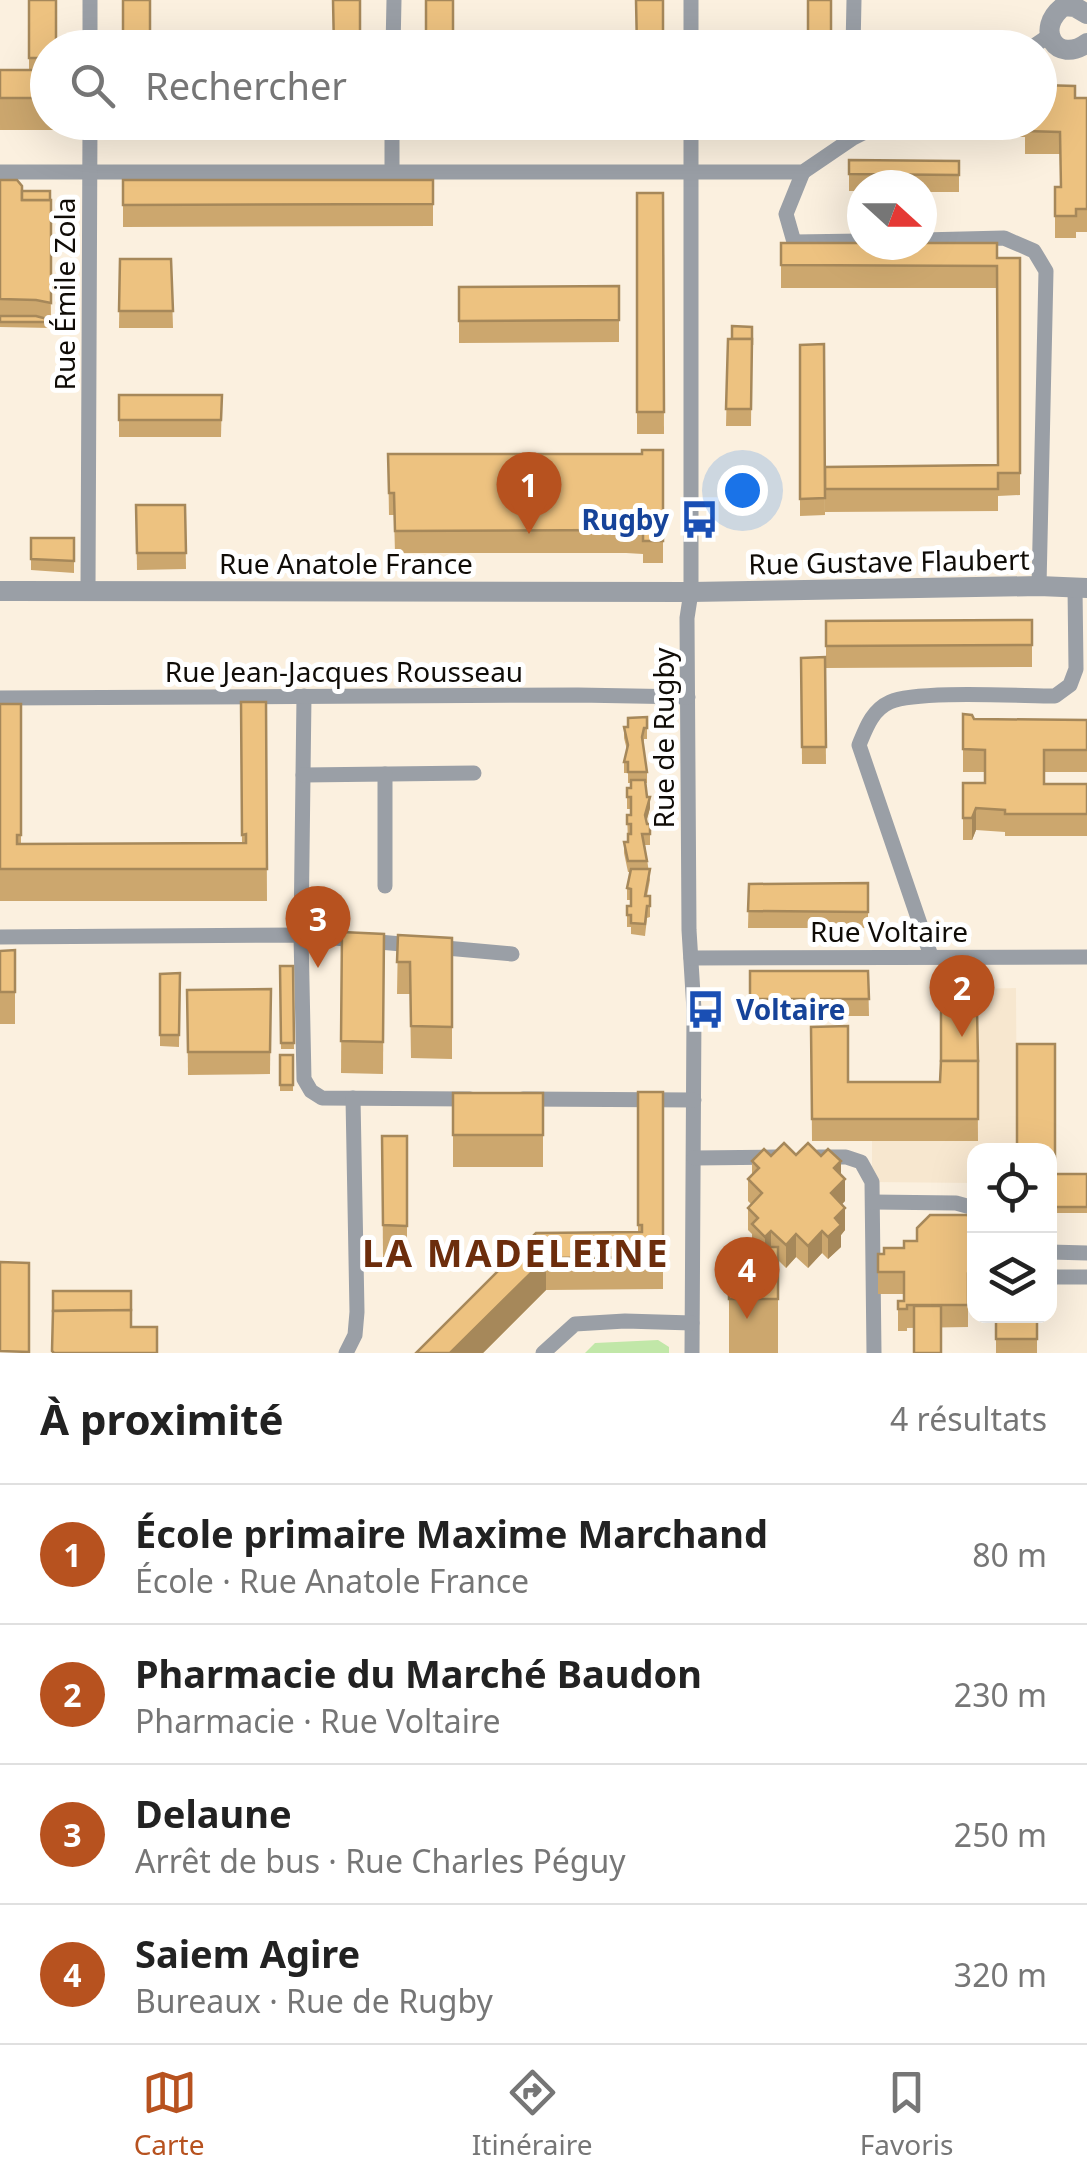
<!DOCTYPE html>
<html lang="fr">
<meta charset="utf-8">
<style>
:root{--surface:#fff;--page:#f2f2f2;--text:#222;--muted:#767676;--line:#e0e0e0;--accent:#b7521f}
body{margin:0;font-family:"Noto Sans",sans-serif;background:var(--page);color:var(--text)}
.controls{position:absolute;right:30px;bottom:30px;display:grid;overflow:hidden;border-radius:20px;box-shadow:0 10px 40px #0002}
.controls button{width:90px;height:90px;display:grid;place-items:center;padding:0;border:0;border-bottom:2px solid var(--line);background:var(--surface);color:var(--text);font:50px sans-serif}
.compass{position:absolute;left:847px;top:170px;width:90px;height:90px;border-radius:50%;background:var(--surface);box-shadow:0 10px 40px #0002;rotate:111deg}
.you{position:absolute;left:742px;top:490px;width:35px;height:35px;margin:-25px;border:8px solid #fff;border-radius:50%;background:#1a73e8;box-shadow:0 0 0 15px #1a73e833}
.badge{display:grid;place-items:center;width:65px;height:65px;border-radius:50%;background:var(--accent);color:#fff;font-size:32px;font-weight:700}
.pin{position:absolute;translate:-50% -82px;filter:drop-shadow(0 2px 5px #0008)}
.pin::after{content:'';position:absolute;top:52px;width:35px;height:30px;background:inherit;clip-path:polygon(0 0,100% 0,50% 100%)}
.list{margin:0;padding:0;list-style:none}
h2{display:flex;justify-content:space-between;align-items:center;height:130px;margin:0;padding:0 40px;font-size:42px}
h2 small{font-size:32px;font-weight:400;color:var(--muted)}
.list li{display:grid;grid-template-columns:65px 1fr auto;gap:30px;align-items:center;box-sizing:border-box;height:140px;padding:0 40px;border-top:2px solid var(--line)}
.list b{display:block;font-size:38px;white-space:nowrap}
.list p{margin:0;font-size:32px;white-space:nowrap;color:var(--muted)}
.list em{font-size:32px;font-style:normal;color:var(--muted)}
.icon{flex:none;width:55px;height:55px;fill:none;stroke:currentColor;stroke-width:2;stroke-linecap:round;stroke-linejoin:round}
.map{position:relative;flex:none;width:1087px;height:1353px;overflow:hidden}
.search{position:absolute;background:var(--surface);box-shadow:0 10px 40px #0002;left:30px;right:30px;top:30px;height:110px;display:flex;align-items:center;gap:25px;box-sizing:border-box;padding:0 35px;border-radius:55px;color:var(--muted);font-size:38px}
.sheet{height:690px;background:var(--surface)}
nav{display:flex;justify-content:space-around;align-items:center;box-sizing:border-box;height:140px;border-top:2px solid var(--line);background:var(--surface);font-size:28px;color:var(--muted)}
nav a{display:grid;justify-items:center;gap:5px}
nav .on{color:var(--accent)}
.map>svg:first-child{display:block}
</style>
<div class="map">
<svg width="1087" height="1353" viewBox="0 0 1087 1353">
<rect width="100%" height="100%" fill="#fbf0df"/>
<polygon fill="#f7e7cf" points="1016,988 1017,1150 974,1150 974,1183 872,1182 872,1141 977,1141 972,989"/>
<polygon fill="#c1e7a8" points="658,1340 669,1347 669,1353 585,1353 595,1343"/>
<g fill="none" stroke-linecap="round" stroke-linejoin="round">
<g stroke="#9a9fa6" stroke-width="15">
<polyline points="691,0 691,48"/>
<polyline points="90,48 90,0"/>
<polyline points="393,48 394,0"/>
<polyline points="853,48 854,0"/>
<polyline points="1031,48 1050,35"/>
<polyline points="691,122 691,592 687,618 689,930 694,1010 692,1353"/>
<polyline points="392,171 392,122"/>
<polyline points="0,172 803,172 853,138 885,122"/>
<polyline points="803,172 786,214 794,242 862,241"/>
<polyline points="922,240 1004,238 1034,251 1046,271 1039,586"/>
<polyline points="88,590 90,122"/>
<polyline points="304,696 301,935 304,1079 311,1091 322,1098 470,1099"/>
<polyline points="0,698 578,695 688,697"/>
<polyline points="303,775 474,773"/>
<polyline points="385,886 385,774"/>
<polyline points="0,937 301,935 512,954"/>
<path d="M 931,956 L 859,745 C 866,728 872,710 890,702 C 917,690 1020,696 1055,696 L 1070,685 L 1076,669 L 1075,587"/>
<polyline points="691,958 1087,957"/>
<polyline points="523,1099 694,1100"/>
<polyline points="818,1157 846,1157 861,1162 872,1182 874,1353"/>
<polyline points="694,1158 775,1157"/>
<polyline points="873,1202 956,1203 974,1208"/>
<polyline points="1050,1252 1087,1253"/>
<polyline points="1050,1277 1087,1277"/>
<polyline points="346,1353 355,1335 357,1312 353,1098"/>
<polyline points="543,1353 575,1324 625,1321 692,1323"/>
</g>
<g stroke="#9a9fa6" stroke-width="20">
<path d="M 1087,14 L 1075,7 L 1064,6 C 1033,29 1057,65 1087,43"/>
<polyline points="0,591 691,592 1039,586 1087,588"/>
</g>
</g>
<g fill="#cca76e">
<polygon points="29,0 48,48 48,122 55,122 55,130 0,130 0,70 29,70"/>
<polygon points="1075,98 1087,98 1087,232 1076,232 1076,238 1055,238 1055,187 1061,187 1060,154 1025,154 1025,137 1018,137 1018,122 1040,122"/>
<polygon points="123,122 236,122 236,130 123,129"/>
<polygon points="334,122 361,122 361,130 334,131"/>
<polygon points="427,122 627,122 627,128 427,129"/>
<rect x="638" y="122" width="26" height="7"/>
<polygon points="849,160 959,161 959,192 922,192 922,185 862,185 862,191 849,191"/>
<polygon points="0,180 22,191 50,191 51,328 0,327"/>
<polygon points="123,180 433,180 433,226 123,227"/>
<polygon points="637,193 663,193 664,434 637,434"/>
<polygon points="781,243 997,258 1020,258 1020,495 998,496 998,511 825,512 825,467 998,465 997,288 781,288"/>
<polygon points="120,259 171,259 173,328 119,328"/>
<polygon points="619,286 619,342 459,343 459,287"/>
<polygon points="752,327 751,426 726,426 728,339 732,339"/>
<polygon points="824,344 825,515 800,516 800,345"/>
<polygon points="119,395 222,395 221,437 119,437"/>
<polygon points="663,450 663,563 643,563 643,554 626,553 395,553 394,515 389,515 388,454 642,454"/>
<polygon points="136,505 185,505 186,569 137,570"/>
<polygon points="31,538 74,538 74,573 31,570"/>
<polygon points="1032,620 1032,667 826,668 826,621"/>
<polygon points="825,657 826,764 802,764 801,658"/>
<polygon points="241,702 266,702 267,901 0,901 0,704 21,704 21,844 242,843"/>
<polygon points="963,714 974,719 1087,720 1087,772 1044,772 1044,784 1087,784 1087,836 1005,836 1005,832 976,830 972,840 963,840 963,783 985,783 985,772 963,772"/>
<polygon points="647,717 647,739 644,739 643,744 647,772 647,783 645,783 650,808 646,822 647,824 650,824 650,845 645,845 650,880 647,896 650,896 650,917 647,918 645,936 631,934 631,927 627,927 627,906 631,906 631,900 627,900 627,888 630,872 628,872 624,853 624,842 628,842 627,815 631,815 631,809 627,809 627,788 631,788 631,783 628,783 628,773 624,773 624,762 627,750 624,738 624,727 628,727"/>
<polygon points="868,883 868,928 748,928 749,884"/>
<polygon points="342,932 384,934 383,1074 341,1073"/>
<polygon points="398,935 452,938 452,1059 411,1058 410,994 397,994"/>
<polygon points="15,950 15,1024 0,1024 0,951"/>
<polygon points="280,966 293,966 294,1049 281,1049"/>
<polygon points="750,971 868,971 869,1016 750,1016"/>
<polygon points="180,973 179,1047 160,1046 160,974"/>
<polygon points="941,988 965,989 965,1000 941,999"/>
<polygon points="271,989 270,1074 188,1075 187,990"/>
<polygon points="977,1001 978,1141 812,1141 811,1027 848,1082 940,1082"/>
<rect x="280" y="1055" width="13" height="36"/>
<polygon points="638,1092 663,1092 663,1289 546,1290 483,1353 416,1353 536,1233 638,1233"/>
<rect x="453" y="1093" width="90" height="74"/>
<polygon points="382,1136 407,1136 407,1258 383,1257"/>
<polygon points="1050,1150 1055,1174 1087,1174 1087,1213 1050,1213"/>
<polygon points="796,1155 841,1174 845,1201 842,1204 845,1230 841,1235 841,1247 828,1259 822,1253 808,1268 796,1257 786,1268 778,1260 778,1353 729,1353 729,1247 752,1247 752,1234 748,1230 748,1208 751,1204 748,1201 748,1179 752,1174 752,1161 771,1156"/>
<polygon points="974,1221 974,1289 968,1295 968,1327 907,1328 907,1331 898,1331 898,1301 904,1301 904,1294 878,1294 878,1254 904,1248 917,1241"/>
<rect x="996" y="1316" width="41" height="37"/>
</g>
<g fill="#a6885a">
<polygon points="650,797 650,808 645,827 645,815"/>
<polygon points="976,808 976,830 972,840 972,818"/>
<polygon points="841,1161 841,1183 845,1179 845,1201 831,1215 831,1193 834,1168"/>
<polygon points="845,1208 845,1230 841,1235 841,1247 828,1259 828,1237 835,1218"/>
<polygon points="771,1231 771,1253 765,1259 765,1237"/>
<polygon points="822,1231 822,1253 808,1268 808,1246"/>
<polygon points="796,1234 796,1257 786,1268 786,1245"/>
<polygon points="546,1258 546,1290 483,1353 450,1353"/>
<polygon points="974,1267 974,1289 968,1295 968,1273"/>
</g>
<g fill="#edc280" stroke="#a6885a" stroke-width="2.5">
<polygon points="29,0 56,0 56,48 48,48 48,58 29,58"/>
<rect x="123" y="0" width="27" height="48"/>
<polygon points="333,0 360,0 360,48 334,48"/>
<rect x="426" y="0" width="27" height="48"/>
<polygon points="636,0 663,0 663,48 637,48"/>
<rect x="808" y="0" width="23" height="48"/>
<rect x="0" y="70" width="48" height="28"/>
<polygon points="1040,85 1075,86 1075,98 1087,98 1087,209 1076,209 1076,216 1055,216 1055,187 1061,187 1060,132 1025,131 1025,122 1040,122"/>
<polygon points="849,160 959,161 959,175 849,174"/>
<polygon points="0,180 17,180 22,186 22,200 51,200 51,303 36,300 0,299"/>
<polygon points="123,180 433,180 433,204 123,205"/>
<rect x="22" y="191" width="28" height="9"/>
<polygon points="637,193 663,193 664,412 637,412"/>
<polygon points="781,243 862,243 862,245 922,245 922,243 997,243 997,258 1020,258 1020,473 998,473 998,489 825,489 825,467 998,465 997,266 781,265"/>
<polygon points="120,259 171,259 173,311 119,311"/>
<polygon points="619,286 619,320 459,321 459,287"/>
<polygon points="0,316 36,316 51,320 51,322 0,322"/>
<polygon points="732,326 752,327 752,345 752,339 732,339"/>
<polygon points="728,339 752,339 751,409 726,409"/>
<polygon points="824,344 825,498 800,499 800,345"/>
<polygon points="119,395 222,395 221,420 119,420"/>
<polygon points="642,450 663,450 663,541 643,541 643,531 626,530 395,531 394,493 389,493 388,454 642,454"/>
<polygon points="136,505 185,505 186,553 137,553"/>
<polygon points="31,538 74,538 74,561 31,559"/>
<polygon points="1032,620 1032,645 826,646 826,621"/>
<polygon points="825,657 826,747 802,747 801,658"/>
<polygon points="241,702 266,702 267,869 0,869 0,704 21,704 21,835 17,835 17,844 246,843 246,834 242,835"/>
<polygon points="963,714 972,715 974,719 1087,720 1087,750 1044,750 1044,784 1087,784 1087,814 1005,814 1005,810 976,808 972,818 963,818 963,783 985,783 985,750 963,749"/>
<polygon points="647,717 647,728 644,728 642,737 647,772 628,772 628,762 624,762 628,745 624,727 628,727 628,718"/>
<polygon points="631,780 645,780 647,797 650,797 645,815 647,824 650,824 650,834 642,834 647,861 628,861 624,842 628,842 628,834 631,834 631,824 627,824 627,815 631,815 631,797 627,797 627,788 631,788"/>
<polygon points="631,869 650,869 645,896 650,896 650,906 647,906 645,924 631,923 631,915 627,915 627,906 631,906 631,889 627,888"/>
<polygon points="868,883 868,912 748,911 749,884"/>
<polygon points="342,932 384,934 383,1042 341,1041"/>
<polygon points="398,935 452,938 452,1027 411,1026 410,962 397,962"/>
<polygon points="15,950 15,992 0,992 0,951"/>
<polygon points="280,966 293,966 294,1043 281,1043"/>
<polygon points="750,971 868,971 869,999 750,999"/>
<polygon points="180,973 179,1035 160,1035 160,974"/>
<polygon points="942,973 964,973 965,989 941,988"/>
<polygon points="271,989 270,1052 188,1052 187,990"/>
<rect x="941" y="1001" width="36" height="8"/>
<polygon points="941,1009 977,1009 978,1061 941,1061"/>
<polygon points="848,1026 848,1082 940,1082 941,1061 978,1061 978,1119 812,1119 811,1027"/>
<polygon points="1017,1044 1055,1044 1055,1174 1087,1174 1087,1207 1050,1207 1050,1150 1017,1150"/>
<rect x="280" y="1055" width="13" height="30"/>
<polygon points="638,1092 663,1092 663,1257 546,1258 450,1353 416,1353 536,1233 642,1232 642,1225 638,1225"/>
<rect x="453" y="1093" width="90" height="42"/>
<polygon points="382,1136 407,1136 407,1226 383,1225"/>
<polygon points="784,1143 796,1155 808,1143 821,1156 828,1149 841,1161 834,1168 845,1179 831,1193 845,1208 835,1218 841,1225 828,1237 822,1231 808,1246 796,1234 786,1245 771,1231 765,1237 752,1224 758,1218 748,1208 762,1193 748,1179 759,1168 752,1161 764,1149 771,1156"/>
<polygon points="930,1215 967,1215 974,1221 974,1267 968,1273 968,1305 907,1305 907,1309 898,1309 898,1301 904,1301 904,1272 878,1272 878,1254 884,1254 884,1248 904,1248 904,1241 917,1241 917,1228"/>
<rect x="729" y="1247" width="49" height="52"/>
<polygon points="0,1262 29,1263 29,1352 0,1351"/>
<polygon points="53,1291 131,1291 131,1310 53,1311"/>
<rect x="914" y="1306" width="27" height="47"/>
<polygon points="131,1310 131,1327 157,1327 157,1353 54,1353 52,1351 53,1311"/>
<rect x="996" y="1316" width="41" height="23"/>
</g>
<defs>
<symbol id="bus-bare" viewBox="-9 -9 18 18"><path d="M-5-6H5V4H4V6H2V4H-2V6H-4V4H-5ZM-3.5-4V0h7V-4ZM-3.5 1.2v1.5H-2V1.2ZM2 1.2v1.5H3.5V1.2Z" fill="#1a4fb4" stroke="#fff" stroke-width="2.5" paint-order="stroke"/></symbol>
</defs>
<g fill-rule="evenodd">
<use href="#bus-bare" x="672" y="492" width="55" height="55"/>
<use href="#bus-bare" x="678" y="982" width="55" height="55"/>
</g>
<g text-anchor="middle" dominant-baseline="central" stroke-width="10" stroke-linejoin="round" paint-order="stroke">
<g font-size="28" fill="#100c07" stroke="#fff">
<text transform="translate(64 294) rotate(-90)">Rue Émile Zola</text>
<text transform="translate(889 561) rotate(-1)">Rue Gustave Flaubert</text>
<text x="346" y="563">Rue Anatole France</text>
<text x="344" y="671">Rue Jean-Jacques Rousseau</text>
<text transform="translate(663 738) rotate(-90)">Rue de Rugby</text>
<text x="889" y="931">Rue Voltaire</text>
</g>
<g font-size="28" font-weight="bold" fill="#164399" stroke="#fff" text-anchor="end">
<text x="669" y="519">Rugby</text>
<text x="736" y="1009" text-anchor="start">Voltaire</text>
</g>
<g font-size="38" font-weight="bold" letter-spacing="2.5" fill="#6c2d0c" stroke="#fff">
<text x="516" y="1252">LA MADELEINE</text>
</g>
</g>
</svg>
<div class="controls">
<button><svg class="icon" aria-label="locate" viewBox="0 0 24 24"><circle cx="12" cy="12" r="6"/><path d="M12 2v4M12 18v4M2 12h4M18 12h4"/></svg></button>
<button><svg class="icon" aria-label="layers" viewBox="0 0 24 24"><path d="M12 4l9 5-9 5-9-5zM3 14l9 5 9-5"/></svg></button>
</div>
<svg class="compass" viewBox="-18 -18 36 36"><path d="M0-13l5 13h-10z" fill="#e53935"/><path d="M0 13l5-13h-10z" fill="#767676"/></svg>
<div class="you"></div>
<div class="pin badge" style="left:529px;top:534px">1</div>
<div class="pin badge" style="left:962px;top:1037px">2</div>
<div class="pin badge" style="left:318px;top:968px">3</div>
<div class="pin badge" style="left:747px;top:1319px">4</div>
<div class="search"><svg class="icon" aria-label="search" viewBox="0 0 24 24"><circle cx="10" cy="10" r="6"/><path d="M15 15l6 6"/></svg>Rechercher</div>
</div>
<section class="sheet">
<h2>À proximité<small>4 résultats</small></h2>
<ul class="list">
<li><span class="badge">1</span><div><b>École primaire Maxime Marchand</b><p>École · Rue Anatole France</p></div><em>80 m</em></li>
<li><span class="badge">2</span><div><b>Pharmacie du Marché Baudon</b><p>Pharmacie · Rue Voltaire</p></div><em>230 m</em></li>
<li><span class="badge">3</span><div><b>Delaune</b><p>Arrêt de bus · Rue Charles Péguy</p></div><em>250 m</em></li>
<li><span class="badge">4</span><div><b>Saiem Agire</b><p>Bureaux · Rue de Rugby</p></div><em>320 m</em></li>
</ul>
</section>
<nav>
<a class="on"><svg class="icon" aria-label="map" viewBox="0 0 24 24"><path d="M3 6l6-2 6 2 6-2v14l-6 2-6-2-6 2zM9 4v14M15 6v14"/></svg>Carte</a>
<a><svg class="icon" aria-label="directions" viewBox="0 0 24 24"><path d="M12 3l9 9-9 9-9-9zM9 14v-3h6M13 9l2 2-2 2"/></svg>Itinéraire</a>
<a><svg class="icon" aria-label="saved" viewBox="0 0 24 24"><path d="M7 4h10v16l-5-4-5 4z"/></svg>Favoris</a>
</nav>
